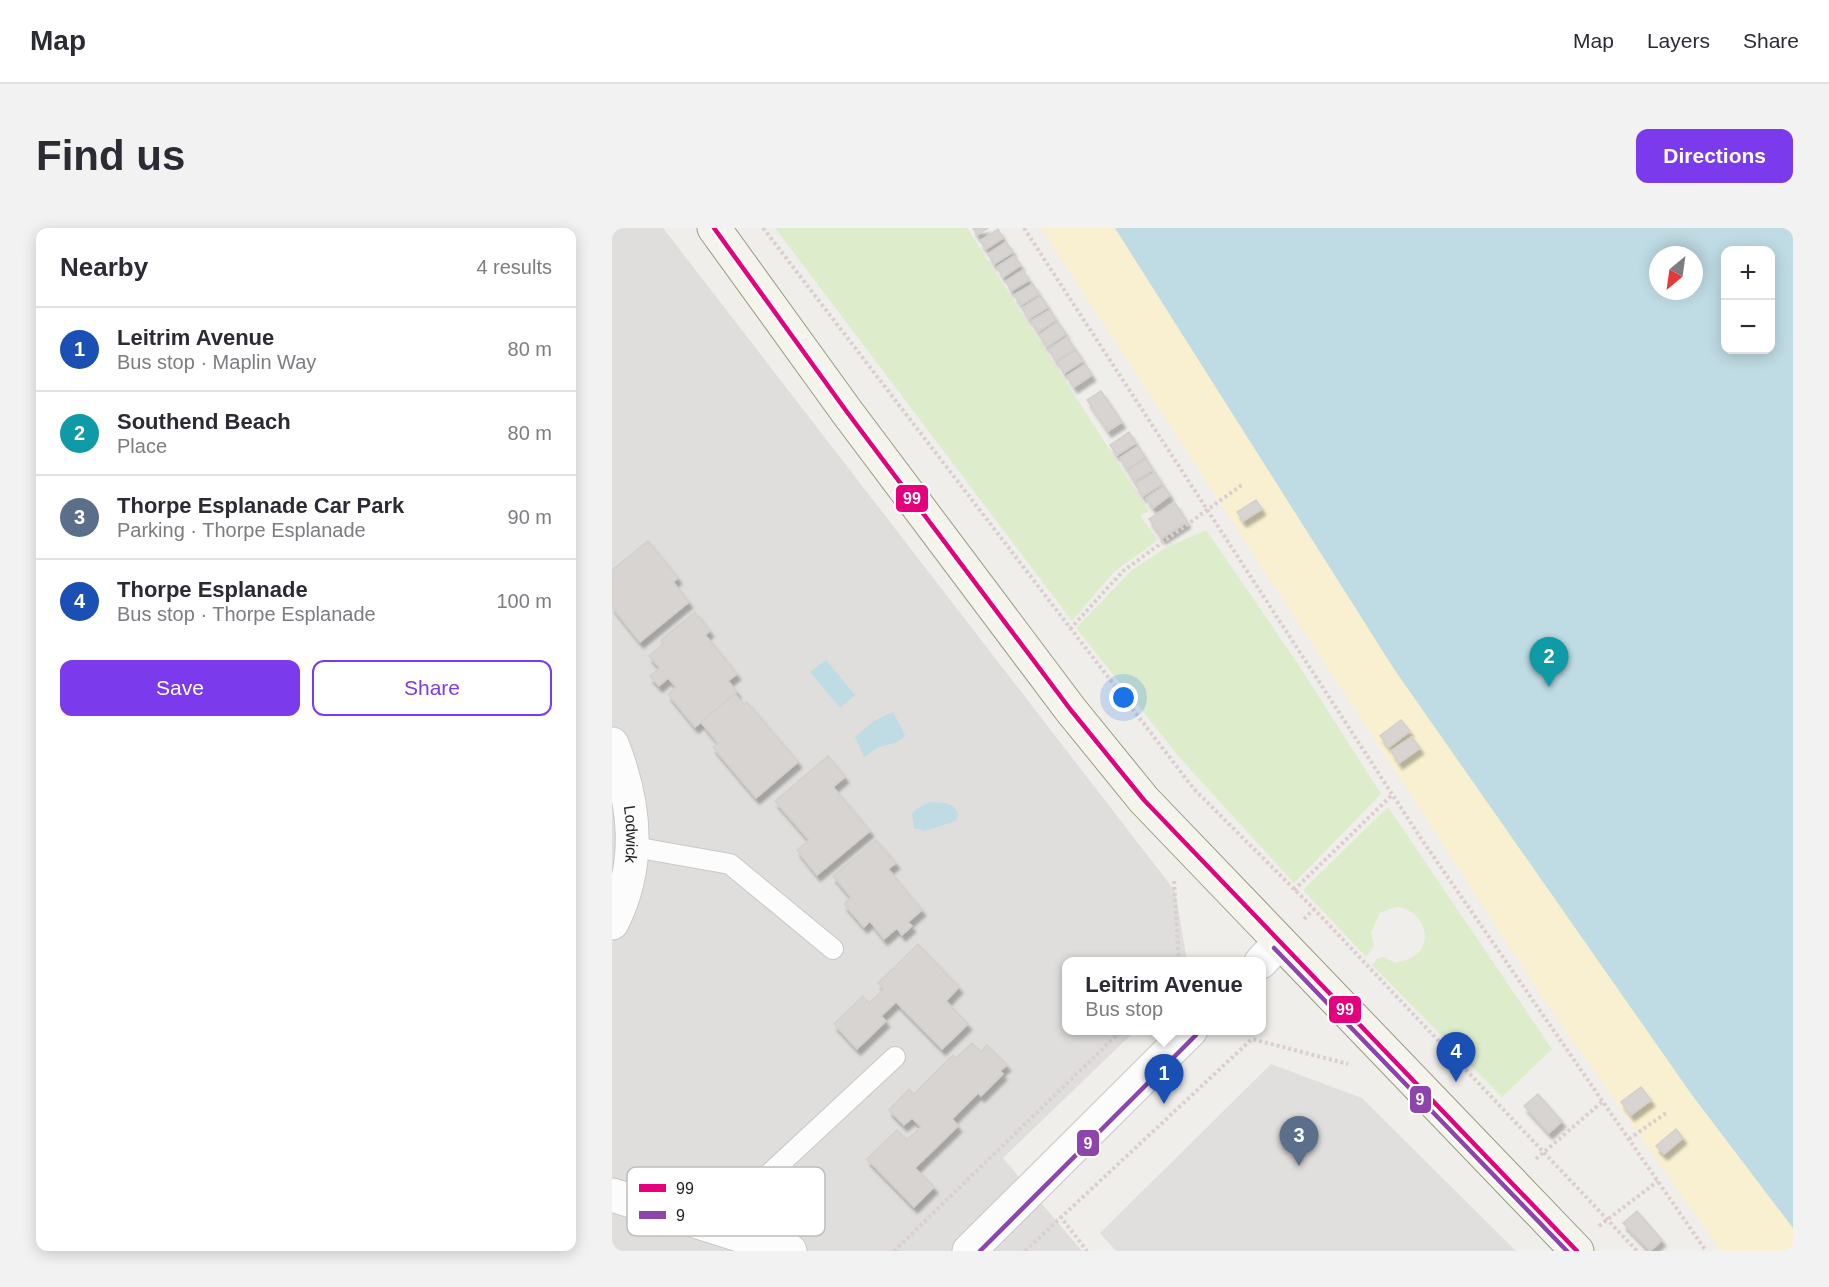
<!DOCTYPE html>
<meta charset="utf-8">
<style>
:root{--surface:#fff;--page:#f2f2f3;--text:#2b2b33;--muted:#7c7c81;--line:#e1e1e2;--accent:#7c3aed}
body{margin:0;font-family:Arial,sans-serif;background:var(--page);color:var(--text)}
.controls{position:absolute;right:18px;top:18px;display:grid;overflow:hidden;border-radius:12px;box-shadow:0 3px 15px #0003}
.controls button{width:54px;height:54px;display:grid;place-items:center;padding:0;border:0;border-bottom:2px solid var(--line);background:var(--surface);color:var(--text);font:30px sans-serif}
.compass{position:absolute;left:1037px;top:18px;width:54px;height:54px;border-radius:50%;background:var(--surface);box-shadow:0 3px 15px #0003;rotate:209deg}
.you{position:absolute;left:512px;top:470px;width:21px;height:21px;margin:-15px;border:4px solid #fff;border-radius:50%;background:#1a73e8;box-shadow:0 0 0 9px #1a73e833}
.badge{display:grid;place-items:center;width:39px;height:39px;border-radius:50%;background:var(--accent);color:#fff;font-size:20px;font-weight:700}
.pin{position:absolute;translate:-50% -50px;filter:drop-shadow(0 2px 3px #0008)}
.pin::after{content:'';position:absolute;top:32px;width:21px;height:18px;background:inherit;clip-path:polygon(0 0,100% 0,50% 100%)}
.popup{position:absolute;left:450px;top:729px;width:204px;height:78px;box-sizing:border-box;display:grid;place-content:center;border-radius:12px;background:var(--surface);filter:drop-shadow(0 2px 4px #0005);font-size:20px;white-space:nowrap;color:var(--muted)}
.popup b{font-size:22px;color:var(--text)}
.popup::after{content:'';position:absolute;left:50%;top:100%;margin-left:-12px;border:12px solid transparent;border-top-color:var(--surface)}
.list{margin:0;padding:0;list-style:none}
h2{display:flex;justify-content:space-between;align-items:center;height:78px;margin:0;padding:0 24px;font-size:26px}
h2 small{font-size:20px;font-weight:400;color:var(--muted)}
.list li{display:grid;grid-template-columns:39px 1fr auto;gap:18px;align-items:center;box-sizing:border-box;height:84px;padding:0 24px;border-top:2px solid var(--line)}
.list b{display:block;font-size:22px;white-space:nowrap}
.list p{margin:0;font-size:20px;white-space:nowrap;color:var(--muted)}
.list em{font-size:20px;font-style:normal;color:var(--muted)}
.actions{display:flex;gap:12px;padding:18px 24px}
.actions a{flex:1;padding:14px 0;border:2px solid var(--accent);border-radius:12px;text-align:center;font-size:21px;color:var(--accent)}
.actions .main{background:var(--accent);color:#fff}
.map{position:relative;flex:none;width:1181px;height:1023px;overflow:hidden;border-radius:12px}
header{display:flex;align-items:center;gap:36px;box-sizing:border-box;height:84px;padding:0 30px;background:var(--surface);border-bottom:2px solid var(--line)}
header strong{font-size:28px}
nav{display:flex;gap:33px;margin-inline-start:auto;font-size:21px}
.intro{display:flex;align-items:center;justify-content:space-between;box-sizing:border-box;height:144px;padding:0 36px}
h1{margin:0;font-size:42px}
.button{padding:15px 27px;border-radius:12px;background:var(--accent);color:#fff;font-size:21px;font-weight:700}
main{display:flex;gap:36px;padding:0 36px}
aside{flex:1;background:var(--surface);border-radius:12px;box-shadow:0 3px 15px #0003}
.map>svg:first-child{display:block}
</style>
<header>
<strong>Map</strong>
<nav><a>Map</a><a>Layers</a><a>Share</a></nav>
</header>
<div class="intro"><h1>Find us</h1><a class="button">Directions</a></div>
<main>
<aside>
<h2>Nearby<small>4 results</small></h2>
<ul class="list">
<li><span class="badge" style="background:#1a4fb4">1</span><div><b>Leitrim Avenue</b><p>Bus stop · Maplin Way</p></div><em>80 m</em></li>
<li><span class="badge" style="background:#0f9aa8">2</span><div><b>Southend Beach</b><p>Place</p></div><em>80 m</em></li>
<li><span class="badge" style="background:#5c6f8a">3</span><div><b>Thorpe Esplanade Car Park</b><p>Parking · Thorpe Esplanade</p></div><em>90 m</em></li>
<li><span class="badge" style="background:#1a4fb4">4</span><div><b>Thorpe Esplanade</b><p>Bus stop · Thorpe Esplanade</p></div><em>100 m</em></li>
</ul>
<div class="actions"><a class="main">Save</a><a>Share</a></div>
</aside>
<div class="map">
<svg width="1181" height="1023" viewBox="0 0 1181 1023">
<defs>
<filter id="shadow"><feDropShadow dx="3.5" dy="6" stdDeviation="1.5" flood-color="#0004"/></filter>
</defs>
<rect width="100%" height="100%" fill="#f0eeeb"/>
<polygon fill="#dfdedc" points="0,0 51,0 563,663 575,733 454,734 454,802 523,803 391,930 470,1023 0,1023"/>
<g fill="#ddeccb">
<polygon points="163,0 355,0 537,283 528,288 546,312 502,344 460,393"/>
<polygon points="594,302 684,433 769,566 682,655 568,530 464,400 520,342 555,319"/>
<path d="M 776,579 L 940,821 L 890,869 L 760,737 L 765,731 L 771,729 L 784,735 C 791,733 800,731 806,725 C 822,708 808,682 786,679 C 780,679 774,683 768,685 L 759,704 L 762,718 L 754,729 L 691,662 Z"/>
</g>
<polygon fill="#f8f0d0" points="429,0 835,0 1181,518 1181,1023 1109,1023 935,776"/>
<polygon fill="#e0dfde" points="659,836 750,870 904,1023 504,1023 488,1005"/>
<g fill="#bfdbe3" fill-rule="evenodd">
<path d="M 503,0 L 1181,0 L 1181,1000 L 1080,867 L 782,441 ZM 1158,22 L 1158,122 L 1114,122 L 1114,22 ZM 1046,27 L 1082,27 L 1082,63 L 1046,63 Z"/>
<polygon points="214,432 243,467 228,480 198,444"/>
<path d="M 281,484 L 293,507 C 285,518 276,515 265,520 C 261,522 256,527 252,529 L 243,509 L 262,493 Z"/>
<path d="M 318,574 C 330,575 341,573 346,586 L 344,593 L 313,603 L 302,600 L 300,586 L 304,581 Z"/>
</g>
<g fill="#d7d4d2" stroke="#d3d0cc" stroke-width="1.5" filter="url(#shadow)">
<polygon points="361,0 376,0 365,7"/>
<polygon points="386,1 391,10 374,21 368,13"/>
<polygon points="394,14 401,24 382,36 376,26"/>
<polygon points="402,28 409,37 391,49 385,39"/>
<polygon points="411,42 417,52 399,63 394,53"/>
<polygon points="421,56 427,66 409,77 402,67"/>
<polygon points="429,68 436,79 417,91 410,80"/>
<polygon points="438,82 444,92 426,104 419,93"/>
<polygon points="446,94 454,106 435,119 427,107"/>
<polygon points="455,109 463,121 444,133 437,121"/>
<polygon points="464,122 471,133 452,145 446,134"/>
<polygon points="473,136 480,147 462,159 455,148"/>
<polygon points="489,163 510,194 496,203 475,172"/>
<polygon points="517,204 524,215 505,227 498,217"/>
<polygon points="526,218 533,229 515,241 508,230"/>
<polygon points="534,231 541,242 523,253 516,243"/>
<polygon points="543,244 550,256 531,268 523,256"/>
<polygon points="552,258 558,267 541,280 534,270"/>
<polygon points="644,272 650,281 631,293 625,284"/>
<polygon points="563,275 575,294 550,310 537,291"/>
<polygon points="36,313 66,350 61,354 77,374 28,414 0,379 0,342"/>
<polygon points="83,384 98,403 93,407 125,446 116,453 125,464 83,499 56,466 64,459 56,450 47,458 38,448 48,440 37,428 51,416 49,412"/>
<polygon points="123,466 132,477 135,474 186,534 144,570 101,519 106,515 89,494"/>
<polygon points="789,492 798,503 777,519 768,508"/>
<polygon points="800,509 808,520 787,535 779,523"/>
<polygon points="216,528 233,549 221,559 258,603 205,647 185,622 197,612 163,573"/>
<polygon points="264,612 284,635 276,641 310,682 296,694 300,698 290,707 285,700 272,711 258,693 252,699 232,676 239,669 221,648"/>
<polygon points="306,716 347,759 334,773 356,796 330,821 284,774 269,788 274,793 245,821 222,796 251,768 257,775 272,761 266,755"/>
<polygon points="360,815 369,824 375,817 395,837 388,843 391,846 369,868 366,865 340,891 346,898 303,940 322,959 302,979 255,931 285,902 295,912 309,899 300,890 292,897 277,882 297,861 302,866 341,827 344,830"/>
<polygon points="1029,859 1039,872 1019,887 1009,874"/>
<polygon points="926,866 950,893 937,905 912,878"/>
<polygon points="1064,901 1071,910 1052,926 1044,918"/>
<polygon points="1025,983 1050,1012 1038,1023 1011,995"/>
</g>
<g fill="none" stroke-linecap="round" stroke-linejoin="round">
<defs>
<g id="service">
<polyline points="22,619 118,636 221,721"/>
<polyline points="99,1000 283,829"/>
</g>
<g id="minor">
<path id="s1" d="M 0,516 C 24,576 30,636 0,695"/>
<polyline points="0,967 178,1023"/>
</g>
<g id="tertiary">
<polyline points="649,734 667,715"/>
<polyline points="357,1023 579,802"/>
</g>
<polyline id="secondary" points="102,0 235,184 458,481 532,572 965,1023"/>
</defs>
<use href="#service" stroke="#c9c8c7" stroke-width="22"/>
<use href="#minor" stroke="#c9c8c7" stroke-width="35"/>
<use href="#tertiary" stroke="#c9c8c7" stroke-width="35"/>
<use href="#secondary" stroke="#999a82" stroke-width="35"/>
<g stroke="#dccecd" stroke-width="4" stroke-dasharray="3 3" stroke-linecap="butt">
<polyline points="151,0 582,561 702,681 1025,1023"/>
<polyline points="412,0 808,609 1094,1023"/>
<polyline points="458,401 511,343 631,256"/>
<polyline points="562,653 567,734"/>
<polyline points="682,662 781,566"/>
<polyline points="692,691 702,681"/>
<polyline points="1017,911 1054,885"/>
<polyline points="924,931 991,873"/>
<polyline points="448,988 475,1023"/>
<polyline points="987,998 1046,953"/>
<polyline points="282,1023 510,802"/>
<polyline points="413,1023 640,811 736,836"/>
</g>
<use href="#service" stroke="#fdfcfc" stroke-width="20"/>
<use href="#minor" stroke="#fdfcfc" stroke-width="33"/>
<use href="#tertiary" stroke="#fdfcfc" stroke-width="33"/>
<use href="#secondary" stroke="#f4f4ed" stroke-width="33"/>
<defs>
<polyline id="bus-1" points="102,0 235,184 458,481 532,572 965,1023"/>
<g id="bus-2">
<polyline points="662,720 955,1023"/>
<polyline points="368,1023 584,807"/>
</g>
</defs>
<use href="#bus-1" stroke="#fff" stroke-width="9"/>
<use href="#bus-2" stroke="#fff" stroke-width="9"/>
<use href="#bus-1" stroke="#e5007d" stroke-width="4.5"/>
<use href="#bus-2" stroke="#8e44ad" stroke-width="4.5"/>
</g>
<g text-anchor="middle" dominant-baseline="central" stroke-width="6" stroke-linejoin="round" paint-order="stroke">
<g font-size="16" fill="#222" stroke="#fff">
<text stroke="none"><textPath href="#s1" startOffset="93">Lodwick</textPath></text>
</g>
</g>
<rect x="15" y="939" width="198" height="69" rx="9" fill="#fff" stroke="#bdbdbd" stroke-width="1.5"/>
<rect x="27" y="956" width="27" height="8" fill="#e5007d"/>
<rect x="27" y="983" width="27" height="8" fill="#8e44ad"/>
<g font-size="16" fill="#222">
<text x="64" y="966">99</text>
<text x="64" y="993">9</text>
</g>
<g stroke="#fff" stroke-width="2">
<rect x="283" y="256" width="34" height="29" rx="6" fill="#e5007d"/>
<rect x="716" y="767" width="34" height="29" rx="6" fill="#e5007d"/>
<rect x="797" y="857" width="23" height="29" rx="6" fill="#8e44ad"/>
<rect x="464" y="901" width="24" height="28" rx="6" fill="#8e44ad"/>
</g>
<g font-size="16" text-anchor="middle" font-weight="bold" fill="#fff">
<text x="300" y="276">99</text>
<text x="733" y="787">99</text>
<text x="808" y="877">9</text>
<text x="476" y="921">9</text>
</g>
</svg>
<div class="controls">
<button>+</button>
<button>−</button>
</div>
<svg class="compass" viewBox="-18 -18 36 36"><path d="M0-13l5 13h-10z" fill="#e53935"/><path d="M0 13l5-13h-10z" fill="#7c7c81"/></svg>
<div class="you"></div>
<div class="pin badge" style="left:552px;top:876px;background:#1a4fb4">1</div>
<div class="popup"><b>Leitrim Avenue</b>Bus stop</div>
<div class="pin badge" style="left:937px;top:459px;background:#0f9aa8">2</div>
<div class="pin badge" style="left:687px;top:938px;background:#5c6f8a">3</div>
<div class="pin badge" style="left:844px;top:854px;background:#1a4fb4">4</div>
</div>
</main>
